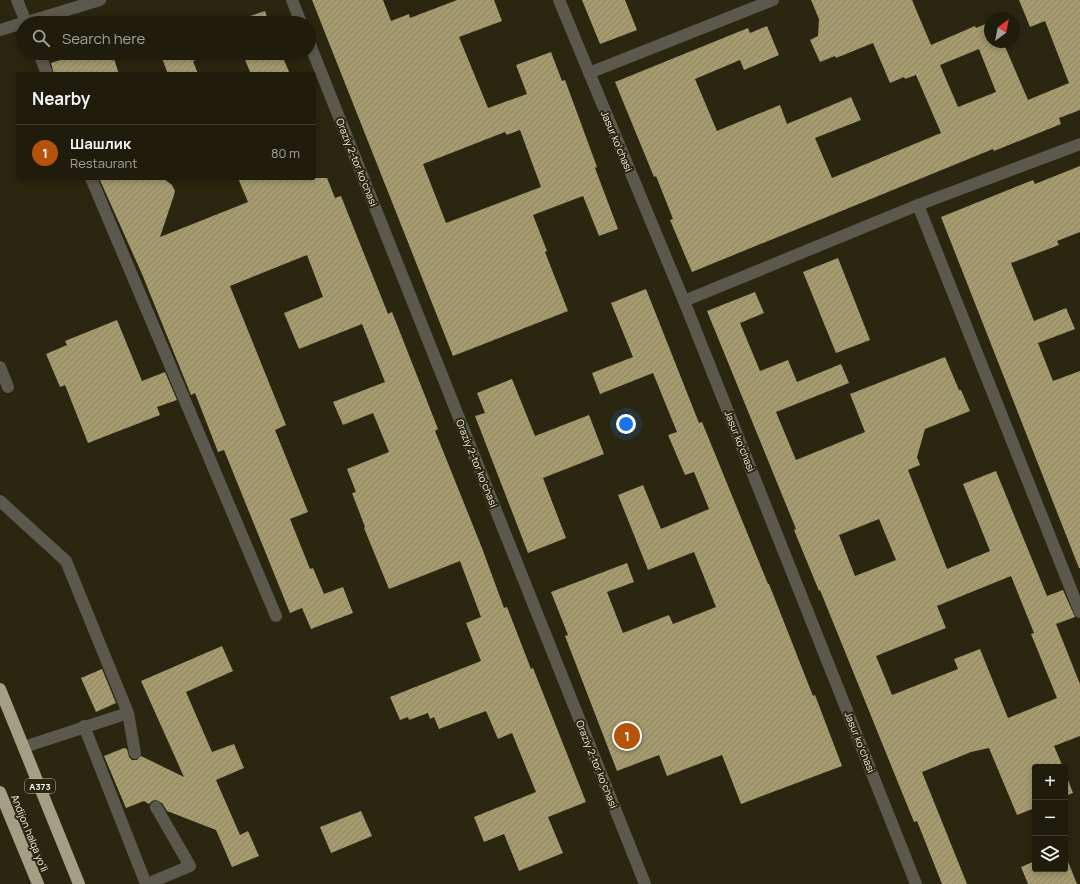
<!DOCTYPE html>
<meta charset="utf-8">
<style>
:root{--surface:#201c0c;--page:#282515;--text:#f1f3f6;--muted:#a2a19d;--line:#3d3a2d;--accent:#b45309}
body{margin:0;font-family:Manrope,sans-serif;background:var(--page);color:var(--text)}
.controls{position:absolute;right:12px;bottom:12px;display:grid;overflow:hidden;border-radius:4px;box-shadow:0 2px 6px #0003}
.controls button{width:36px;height:36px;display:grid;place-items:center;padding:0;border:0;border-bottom:1px solid var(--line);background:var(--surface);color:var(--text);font:20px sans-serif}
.compass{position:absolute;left:984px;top:12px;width:36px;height:36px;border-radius:50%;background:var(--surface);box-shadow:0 2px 6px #0003;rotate:32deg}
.you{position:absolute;left:626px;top:424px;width:14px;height:14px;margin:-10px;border:3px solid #fff;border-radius:50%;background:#1a73e8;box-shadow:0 0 0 6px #1a73e833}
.badge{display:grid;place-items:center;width:26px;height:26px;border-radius:50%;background:var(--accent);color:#fff;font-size:13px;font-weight:700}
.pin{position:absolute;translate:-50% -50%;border:2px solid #fff;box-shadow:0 1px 4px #0006}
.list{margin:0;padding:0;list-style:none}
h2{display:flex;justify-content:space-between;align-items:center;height:52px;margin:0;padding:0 16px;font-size:17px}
h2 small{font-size:13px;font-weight:400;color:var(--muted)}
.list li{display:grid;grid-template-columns:26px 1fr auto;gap:12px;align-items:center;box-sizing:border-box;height:56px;padding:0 16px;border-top:1px solid var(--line)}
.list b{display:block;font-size:15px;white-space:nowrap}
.list p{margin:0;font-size:13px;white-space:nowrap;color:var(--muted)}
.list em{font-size:13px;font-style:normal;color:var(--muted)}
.icon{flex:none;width:22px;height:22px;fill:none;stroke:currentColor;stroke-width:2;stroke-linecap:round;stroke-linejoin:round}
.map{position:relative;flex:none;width:1080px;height:884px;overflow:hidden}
.search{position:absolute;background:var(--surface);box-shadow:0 2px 6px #0003;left:16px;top:16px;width:300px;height:44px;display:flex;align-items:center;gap:10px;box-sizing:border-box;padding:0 14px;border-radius:22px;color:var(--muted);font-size:15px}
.panel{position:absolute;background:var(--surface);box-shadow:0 2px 6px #0003;left:16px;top:72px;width:300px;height:108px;border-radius:4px}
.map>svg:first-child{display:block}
</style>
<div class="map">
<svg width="1080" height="884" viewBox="0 0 1080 884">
<defs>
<pattern id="building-hatch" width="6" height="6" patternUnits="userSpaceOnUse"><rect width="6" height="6" fill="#a59b6f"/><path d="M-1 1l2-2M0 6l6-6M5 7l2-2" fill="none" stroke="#8a8262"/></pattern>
</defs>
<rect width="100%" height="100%" fill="#2b2610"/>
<g fill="url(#building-hatch)" fill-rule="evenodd">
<path d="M 312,0 L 383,0 L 391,21 L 409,14 L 410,18 L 457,0 L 494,0 L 502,21 L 459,37 L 488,108 L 527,94 L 516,65 L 551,52 L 562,81 L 565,80 L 597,167 L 595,168 L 618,229 L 599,236 L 583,196 L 533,215 L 547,251 L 545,252 L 568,311 L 453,356 ZM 520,130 L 541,187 L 446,223 L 423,164 L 505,132 L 507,135 Z"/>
<polygon points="582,0 625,0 637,30 600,44"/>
<path d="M 811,0 L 912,0 L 931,45 L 975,26 L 976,28 L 990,22 L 990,42 L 1003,42 L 1028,100 L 1069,83 L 1045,21 L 1030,27 L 1019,0 L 1080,0 L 1080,110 L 1059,118 L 1061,124 L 994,151 L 993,149 L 692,272 L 670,220 L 673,219 L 656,176 L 654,177 L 615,82 L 748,28 L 750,33 L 767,26 L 779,55 L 744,70 L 740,60 L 695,79 L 717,131 L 780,105 L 787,124 L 851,97 L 861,120 L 815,138 L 832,178 L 941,133 L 916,75 L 905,79 L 904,77 L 890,83 L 873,43 L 836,58 L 835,56 L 820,62 L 810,40 L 818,36 L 819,19 ZM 979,49 L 996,92 L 958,107 L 940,65 Z"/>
<polygon points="265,11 269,23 230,23"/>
<polygon points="82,53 112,53 119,74 54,74 51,63"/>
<polygon points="160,53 216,53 193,61 198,74 168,74"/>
<polygon points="242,53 281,53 290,74 251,74"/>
<polygon points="1080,166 1080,232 1057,241 1059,245 1011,263 1034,321 1066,308 1075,329 1038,343 1053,381 1080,371 1080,568 1079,568 941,217 1033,180 1035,184"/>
<polygon points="99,178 150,178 151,180 164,179 172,185 175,191 174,195 160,237 248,202 238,178 327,178 335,198 341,196 388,314 392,312 438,429 435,431 482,548 504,608 507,607 531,669 533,668 586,802 548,817 563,853 519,871 504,834 484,842 474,817 536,792 512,733 498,739 486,711 439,729 434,717 430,719 428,713 409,720 408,717 400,720 390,697 481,661 466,623 481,617 460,561 389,589 364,528 365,527 352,493 356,492 347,469 389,452 373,413 343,425 333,402 385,382 362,324 299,349 284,313 323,297 307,255 230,286 286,425 275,430 308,512 290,519 310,569 313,568 324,594 343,587 353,613 311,629 302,608 290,613 224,450 218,452 195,393 191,395 142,274"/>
<polygon points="838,258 870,340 836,353 803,272"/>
<polygon points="646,289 699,423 702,422 768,584 769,584 813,696 815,695 842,766 741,804 722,755 667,776 659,755 617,771 565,636 568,635 551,592 627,563 634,582 607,592 623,633 669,615 673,624 716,607 694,552 648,570 618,495 643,485 661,529 709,509 694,472 685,475 668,435 677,432 653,373 600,394 592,373 633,357 611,303"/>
<path d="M 755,292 L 764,313 L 740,323 L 760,371 L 788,360 L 797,382 L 841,364 L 849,383 L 776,412 L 796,460 L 865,432 L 850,394 L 945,357 L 959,390 L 961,390 L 970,411 L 925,429 L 917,457 L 920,465 L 908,470 L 947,569 L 990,551 L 963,484 L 996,471 L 1047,596 L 1063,590 L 1075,617 L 1056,624 L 1080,684 L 1080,736 L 1054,746 L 1063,767 L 1035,767 L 1035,808 L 1017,815 L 989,748 L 971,752 L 922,772 L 967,884 L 942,884 L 917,821 L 914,822 L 820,590 L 819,591 L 794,530 L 796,529 L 707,311 ZM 879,519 L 896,560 L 855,576 L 839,535 ZM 1011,576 L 1034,633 L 1031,634 L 1057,698 L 1008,718 L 980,649 L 954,659 L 958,669 L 892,695 L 876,656 L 946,628 L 937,606 Z"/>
<polygon points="117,320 142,381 165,372 177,400 157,407 160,415 88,443 65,385 60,387 46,354 67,345 65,341"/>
<polygon points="512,379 535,436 589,415 604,454 543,478 566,538 528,553 475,416 485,413 477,393"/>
<polygon points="222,646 233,671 186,692 212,752 234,744 244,768 216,780 240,835 248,831 259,856 232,867 216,830 167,811 162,803 156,800 152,801 149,804 144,801 126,808 104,756 124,748 127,749 129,757 132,760 137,760 141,756 184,777 141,681"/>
<polygon points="102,669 116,703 96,712 81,678"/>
<polygon points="1065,772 1073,793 1065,796"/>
<polygon points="361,811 372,836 331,853 320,827"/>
<polygon points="1065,854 1077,884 1028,884 1021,867 1035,861 1035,869 1065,869"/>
</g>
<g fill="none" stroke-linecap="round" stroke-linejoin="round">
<g stroke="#5b584e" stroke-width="12">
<polyline points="39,53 47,74"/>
<polyline points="91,178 276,616"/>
<polyline points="0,367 8,387"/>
<polyline points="0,501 66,561 128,713 135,753"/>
<polyline points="84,726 146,884"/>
<polyline points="24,747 128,713"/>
<polyline points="147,884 190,866 156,807"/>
</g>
<g stroke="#5b584e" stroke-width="12">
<polyline points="17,0 26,22"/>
<polyline points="292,0 301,23"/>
<polyline points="559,0 684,301 916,884"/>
<polyline points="24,23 100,0"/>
<polyline points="0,30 23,23"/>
<polyline points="309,42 645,884"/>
<polyline points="589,73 773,0"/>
<polyline points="918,205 1080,612"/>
<polyline points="684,301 918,205 1080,144"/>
</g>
<g stroke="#a49e85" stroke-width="12">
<polyline points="0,689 79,884"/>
<polyline points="0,792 38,884"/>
</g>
</g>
<g text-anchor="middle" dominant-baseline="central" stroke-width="4" stroke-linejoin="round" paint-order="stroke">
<rect fill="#2b2610" stroke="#bab6a6" stroke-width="1" x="25" y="779" width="30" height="14" rx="3"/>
<g font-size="9" font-weight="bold" fill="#f7f4e7">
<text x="40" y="786">A373</text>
</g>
<g font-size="10" fill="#f7f4e7" stroke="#2b2610">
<text transform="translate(617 141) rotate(67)">Jasur koʻchasi</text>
<text transform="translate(357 162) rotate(68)">Oraziy 2-tor koʻchasi</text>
<text transform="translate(740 441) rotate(68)">Jasur koʻchasi</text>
<text transform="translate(477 463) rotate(68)">Oraziy 2-tor koʻchasi</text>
<text transform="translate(860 742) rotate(68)">Jasur koʻchasi</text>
<text transform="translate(597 764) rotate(68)">Oraziy 2-tor koʻchasi</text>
<text transform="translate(30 833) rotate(68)">Andijon halqa yo‘li</text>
</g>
</g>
</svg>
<div class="controls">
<button>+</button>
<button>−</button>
<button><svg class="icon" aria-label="layers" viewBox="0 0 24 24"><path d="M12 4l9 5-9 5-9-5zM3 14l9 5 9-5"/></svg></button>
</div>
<svg class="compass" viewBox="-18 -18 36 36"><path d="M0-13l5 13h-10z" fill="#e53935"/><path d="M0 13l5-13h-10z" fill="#a2a19d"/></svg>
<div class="you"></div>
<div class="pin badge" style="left:627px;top:736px">1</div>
<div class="search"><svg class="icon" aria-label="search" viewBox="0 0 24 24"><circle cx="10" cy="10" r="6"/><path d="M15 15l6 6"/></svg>Search here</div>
<section class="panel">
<h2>Nearby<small></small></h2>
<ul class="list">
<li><span class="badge">1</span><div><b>Шашлик</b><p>Restaurant</p></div><em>80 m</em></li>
</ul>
</section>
</div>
